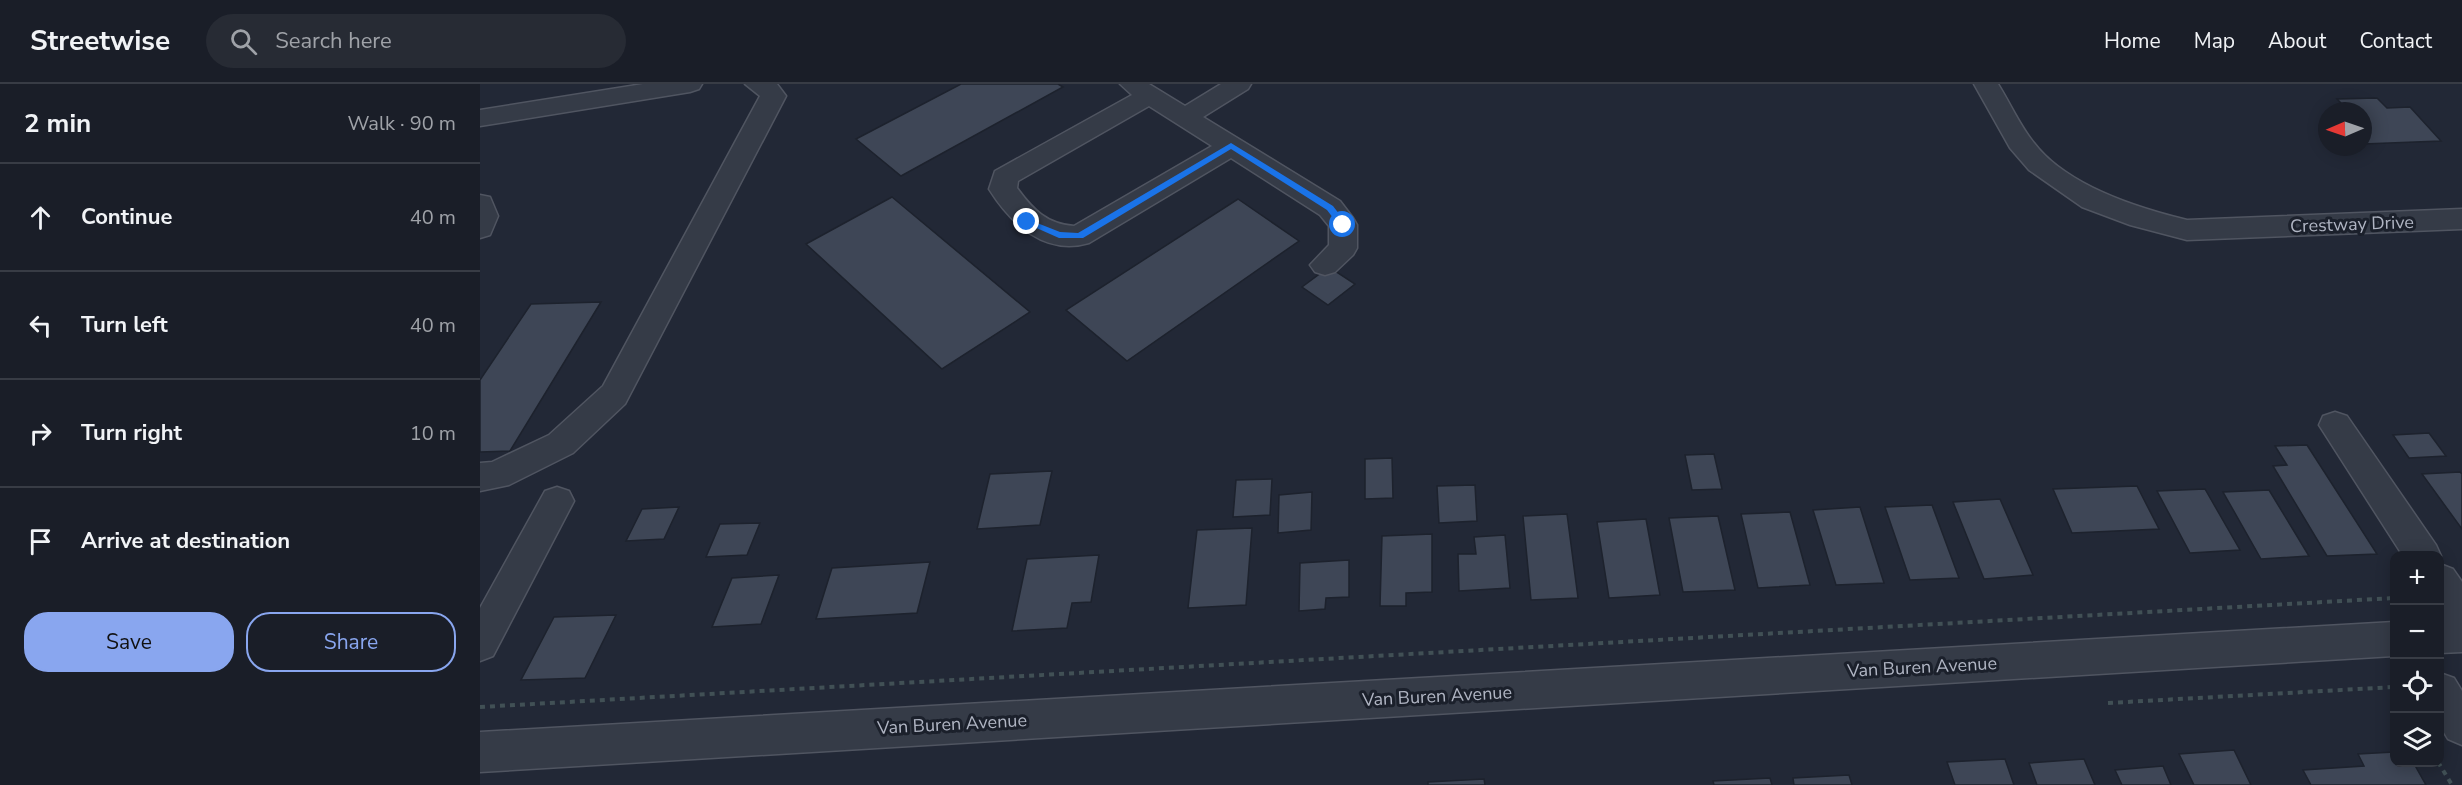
<!DOCTYPE html>
<meta charset="utf-8">
<style>
:root{--surface:#1a1e28;--page:#272b34;--text:#f1f3f6;--muted:#9fa2a8;--line:#383c45;--accent:#89a6ef}
body{margin:0;font-family:"Nunito Sans",sans-serif;background:var(--page);color:var(--text)}
.controls{position:absolute;right:18px;bottom:18px;display:grid;overflow:hidden;border-radius:12px;box-shadow:0 3px 15px #0003}
.controls button{width:54px;height:54px;display:grid;place-items:center;padding:0;border:0;border-bottom:2px solid var(--line);background:var(--surface);color:var(--text);font:30px sans-serif}
.compass{position:absolute;left:1838px;top:18px;width:54px;height:54px;border-radius:50%;background:var(--surface);box-shadow:0 3px 15px #0003;rotate:268deg}
.stop{position:absolute;width:18px;height:18px;margin:-14px;border:4px solid #1a73e8;border-radius:50%;background:#fff}
.stop.end{background:#1a73e8;border-color:#fff;box-shadow:0 2px 6px #0008}
.list{margin:0;padding:0;list-style:none}
h2{display:flex;justify-content:space-between;align-items:center;height:78px;margin:0;padding:0 24px;font-size:26px}
h2 small{font-size:20px;font-weight:400;color:var(--muted)}
.list li{display:grid;grid-template-columns:39px 1fr auto;gap:18px;align-items:center;box-sizing:border-box;height:108px;padding:0 24px;border-top:2px solid var(--line)}
.list b{display:block;font-size:22px;white-space:nowrap}
.list em{font-size:20px;font-style:normal;color:var(--muted)}
.actions{display:flex;gap:12px;padding:18px 24px}
.actions a{flex:1;padding:14px 0;border:2px solid var(--accent);border-radius:24px;text-align:center;font-size:21px;color:var(--accent)}
.actions .main{background:var(--accent);color:#111}
.icon{flex:none;width:33px;height:33px;fill:none;stroke:currentColor;stroke-width:2;stroke-linecap:round;stroke-linejoin:round}
.map{position:relative;flex:none;width:1982px;height:701px;overflow:hidden}
header{display:flex;align-items:center;gap:36px;box-sizing:border-box;height:84px;padding:0 30px;background:var(--surface);border-bottom:2px solid var(--line)}
header strong{font-size:28px}
nav{display:flex;gap:33px;margin-inline-start:auto;font-size:21px}
.search{width:420px;height:54px;background:var(--page);display:flex;align-items:center;gap:15px;box-sizing:border-box;padding:0 21px;border-radius:33px;color:var(--muted);font-size:22px}
main{display:flex}
aside{flex:1;background:var(--surface)}
.map>svg:first-child{display:block}
</style>
<header>
<strong>Streetwise</strong>
<div class="search"><svg class="icon" aria-label="search" viewBox="0 0 24 24"><circle cx="10" cy="10" r="6"/><path d="M15 15l6 6"/></svg>Search here</div>
<nav><a>Home</a><a>Map</a><a>About</a><a>Contact</a></nav>
</header>
<main>
<aside>
<h2>2 min<small>Walk · 90 m</small></h2>
<ul class="list">
<li><svg class="icon" aria-label="ahead" viewBox="0 0 24 24"><path d="M12 20V5M6 11l6-6 6 6"/></svg><div><b>Continue</b></div><em>40 m</em></li>
<li><svg class="icon" aria-label="left" viewBox="0 0 24 24"><path d="M17 20v-9H6M10 6l-5 5 5 5"/></svg><div><b>Turn left</b></div><em>40 m</em></li>
<li><svg class="icon" aria-label="right" viewBox="0 0 24 24"><path d="M7 20v-9h11M14 6l5 5-5 5"/></svg><div><b>Turn right</b></div><em>10 m</em></li>
<li><svg class="icon" aria-label="arrive" viewBox="0 0 24 24"><path d="M6 21V4h12l-3 4 3 4H6"/></svg><div><b>Arrive at destination</b></div></li>
</ul>
<div class="actions"><a class="main">Save</a><a>Share</a></div>
</aside>
<div class="map">
<svg width="1982" height="701" viewBox="0 0 1982 701">
<rect width="100%" height="100%" fill="#222836"/>
<g fill="#3e4656" stroke="#1d222d" stroke-width="1.5">
<polygon points="481,0 578,0 583,3 421,92 376,55"/>
<polygon points="1897,14 1907,24 1930,23 1961,57 1883,60 1883,27 1853,26 1867,25 1857,15"/>
<polygon points="412,113 550,228 462,285 326,160"/>
<polygon points="758,115 819,157 647,277 586,226"/>
<polygon points="849,183 875,200 848,221 822,203"/>
<polygon points="121,218 30,367 0,368 0,296 51,220"/>
<polygon points="1949,349 1966,372 1929,374 1913,351"/>
<polygon points="1827,361 1897,470 1847,472 1793,382 1807,381 1795,362"/>
<polygon points="1234,370 1242,405 1212,406 1205,371"/>
<polygon points="912,374 913,414 885,415 885,375"/>
<polygon points="572,387 560,441 497,445 510,390"/>
<polygon points="1980,388 1982,390 1982,445 1942,390"/>
<polygon points="792,395 790,431 753,433 756,396"/>
<polygon points="995,401 997,437 959,439 957,402"/>
<polygon points="1657,402 1679,445 1592,449 1573,405"/>
<polygon points="1725,405 1760,466 1710,469 1677,407"/>
<polygon points="1789,406 1829,472 1781,475 1743,408"/>
<polygon points="832,408 831,446 798,449 799,411"/>
<polygon points="1520,415 1553,491 1504,495 1473,418"/>
<polygon points="1452,421 1479,494 1430,496 1405,423"/>
<polygon points="199,423 184,455 146,457 162,425"/>
<polygon points="1380,423 1404,499 1356,501 1333,426"/>
<polygon points="1310,428 1330,501 1278,504 1261,430"/>
<polygon points="1087,430 1098,514 1051,516 1043,432"/>
<polygon points="1238,432 1255,506 1203,508 1189,434"/>
<polygon points="1166,435 1180,511 1129,514 1117,438"/>
<polygon points="280,439 267,471 226,473 240,440"/>
<polygon points="772,444 766,521 708,524 717,446"/>
<polygon points="952,450 952,508 926,509 926,522 900,522 902,452"/>
<polygon points="1025,451 1030,504 979,507 978,470 996,470 994,453"/>
<polygon points="619,471 611,518 592,519 587,544 532,547 547,475"/>
<polygon points="869,476 869,513 846,514 845,525 819,527 820,479"/>
<polygon points="450,478 437,529 336,535 352,484"/>
<polygon points="299,491 281,540 232,543 252,494"/>
<polygon points="136,531 105,594 41,596 74,533"/>
<polygon points="1754,666 1771,701 1714,701 1699,670"/>
<polygon points="1914,668 1914,678 1933,678 1946,701 1831,701 1823,686 1884,682 1878,670"/>
<polygon points="1525,675 1534,701 1475,701 1467,678"/>
<polygon points="1604,675 1615,701 1557,701 1549,679"/>
<polygon points="1683,682 1691,701 1642,701 1635,686"/>
<polygon points="1369,691 1372,701 1314,701 1313,694"/>
<polygon points="1290,694 1292,701 1234,701 1233,697"/>
<polygon points="1004,695 1005,701 948,701 948,698"/>
</g>
<g fill="none" stroke-linecap="round" stroke-linejoin="round">
<defs>
<g id="minor">
<polygon points="163,0 222,0 219,5 210,8 0,42 0,26"/>
<polygon points="265,0 297,0 306,12 145,320 93,369 29,401 0,407 0,379 12,378 69,351 123,302 280,12"/>
<path d="M 640,0 L 669,0 L 705,22 L 741,0 L 771,0 L 768,5 L 723,33 L 860,117 L 873,134 L 877,141 L 877,164 L 873,171 L 855,188 L 845,191 L 835,188 L 830,181 L 849,161 L 849,142 L 840,131 L 751,74 L 609,159 C 565,172 531,140 509,105 L 515,87 L 652,11 ZM 669,22 L 732,62 L 594,142 C 567,140 553,126 537,104 L 538,97 Z"/>
<path d="M 1494,0 L 1518,0 C 1530,19 1540,42 1554,59 C 1586,101 1657,124 1707,136 L 1982,125 L 1982,145 L 1707,156 L 1650,141 L 1602,123 L 1549,86 L 1530,64 Z"/>
<polygon points="0,111 10,113 18,132 10,151 0,154"/>
<polygon points="1855,328 1867,332 1956,461 1961,472 1960,475 1960,472 1923,472 1839,341 1843,332"/>
<polygon points="77,403 89,407 94,417 13,572 0,577 0,524 65,407"/>
<polygon points="1960,480 1973,485 1982,498 1982,568 1960,569 1960,535 1964,535 1960,527"/>
<polygon points="1914,538 1914,572 0,688 0,648"/>
<polygon points="1960,589 1974,594 1982,607 1982,661 1968,655 1960,642"/>
</g>
</defs>
<use href="#minor" stroke="#505561" stroke-width="3"/>
<g stroke="#415055" stroke-width="4" stroke-dasharray="5 5" stroke-linecap="butt">
<polyline points="1628,619 1914,603"/>
<polyline points="0,623 1914,514"/>
<polyline points="1958,678 1972,701"/>
</g>
<use href="#minor" fill="#353b47" fill-rule="evenodd"/>
</g>
<polygon fill="#1a73e8" points="751,59 853,122 866,139 866,143 860,143 847,126 751,65 603,154 579,154 543,138 547,135 580,148 598,149"/>
<g text-anchor="middle" dominant-baseline="central" stroke-width="6" stroke-linejoin="round" paint-order="stroke">
<g font-size="18" fill="#b0b5c3" stroke="#1b202b">
<text transform="translate(1872 140) rotate(-2)">Crestway Drive</text>
<text transform="translate(1442 583) rotate(-3)">Van Buren Avenue</text>
<text transform="translate(957 612) rotate(-3)">Van Buren Avenue</text>
<text transform="translate(472 640) rotate(-3)">Van Buren Avenue</text>
</g>
</g>
</svg>
<div class="controls">
<button>+</button>
<button>−</button>
<button><svg class="icon" aria-label="locate" viewBox="0 0 24 24"><circle cx="12" cy="12" r="6"/><path d="M12 2v4M12 18v4M2 12h4M18 12h4"/></svg></button>
<button><svg class="icon" aria-label="layers" viewBox="0 0 24 24"><path d="M12 4l9 5-9 5-9-5zM3 14l9 5 9-5"/></svg></button>
</div>
<svg class="compass" viewBox="-18 -18 36 36"><path d="M0-13l5 13h-10z" fill="#e53935"/><path d="M0 13l5-13h-10z" fill="#9fa2a8"/></svg>
<div class="stop" style="left:863px;top:141px"></div>
<div class="stop end" style="left:547px;top:138px"></div>
</div>
</main>
